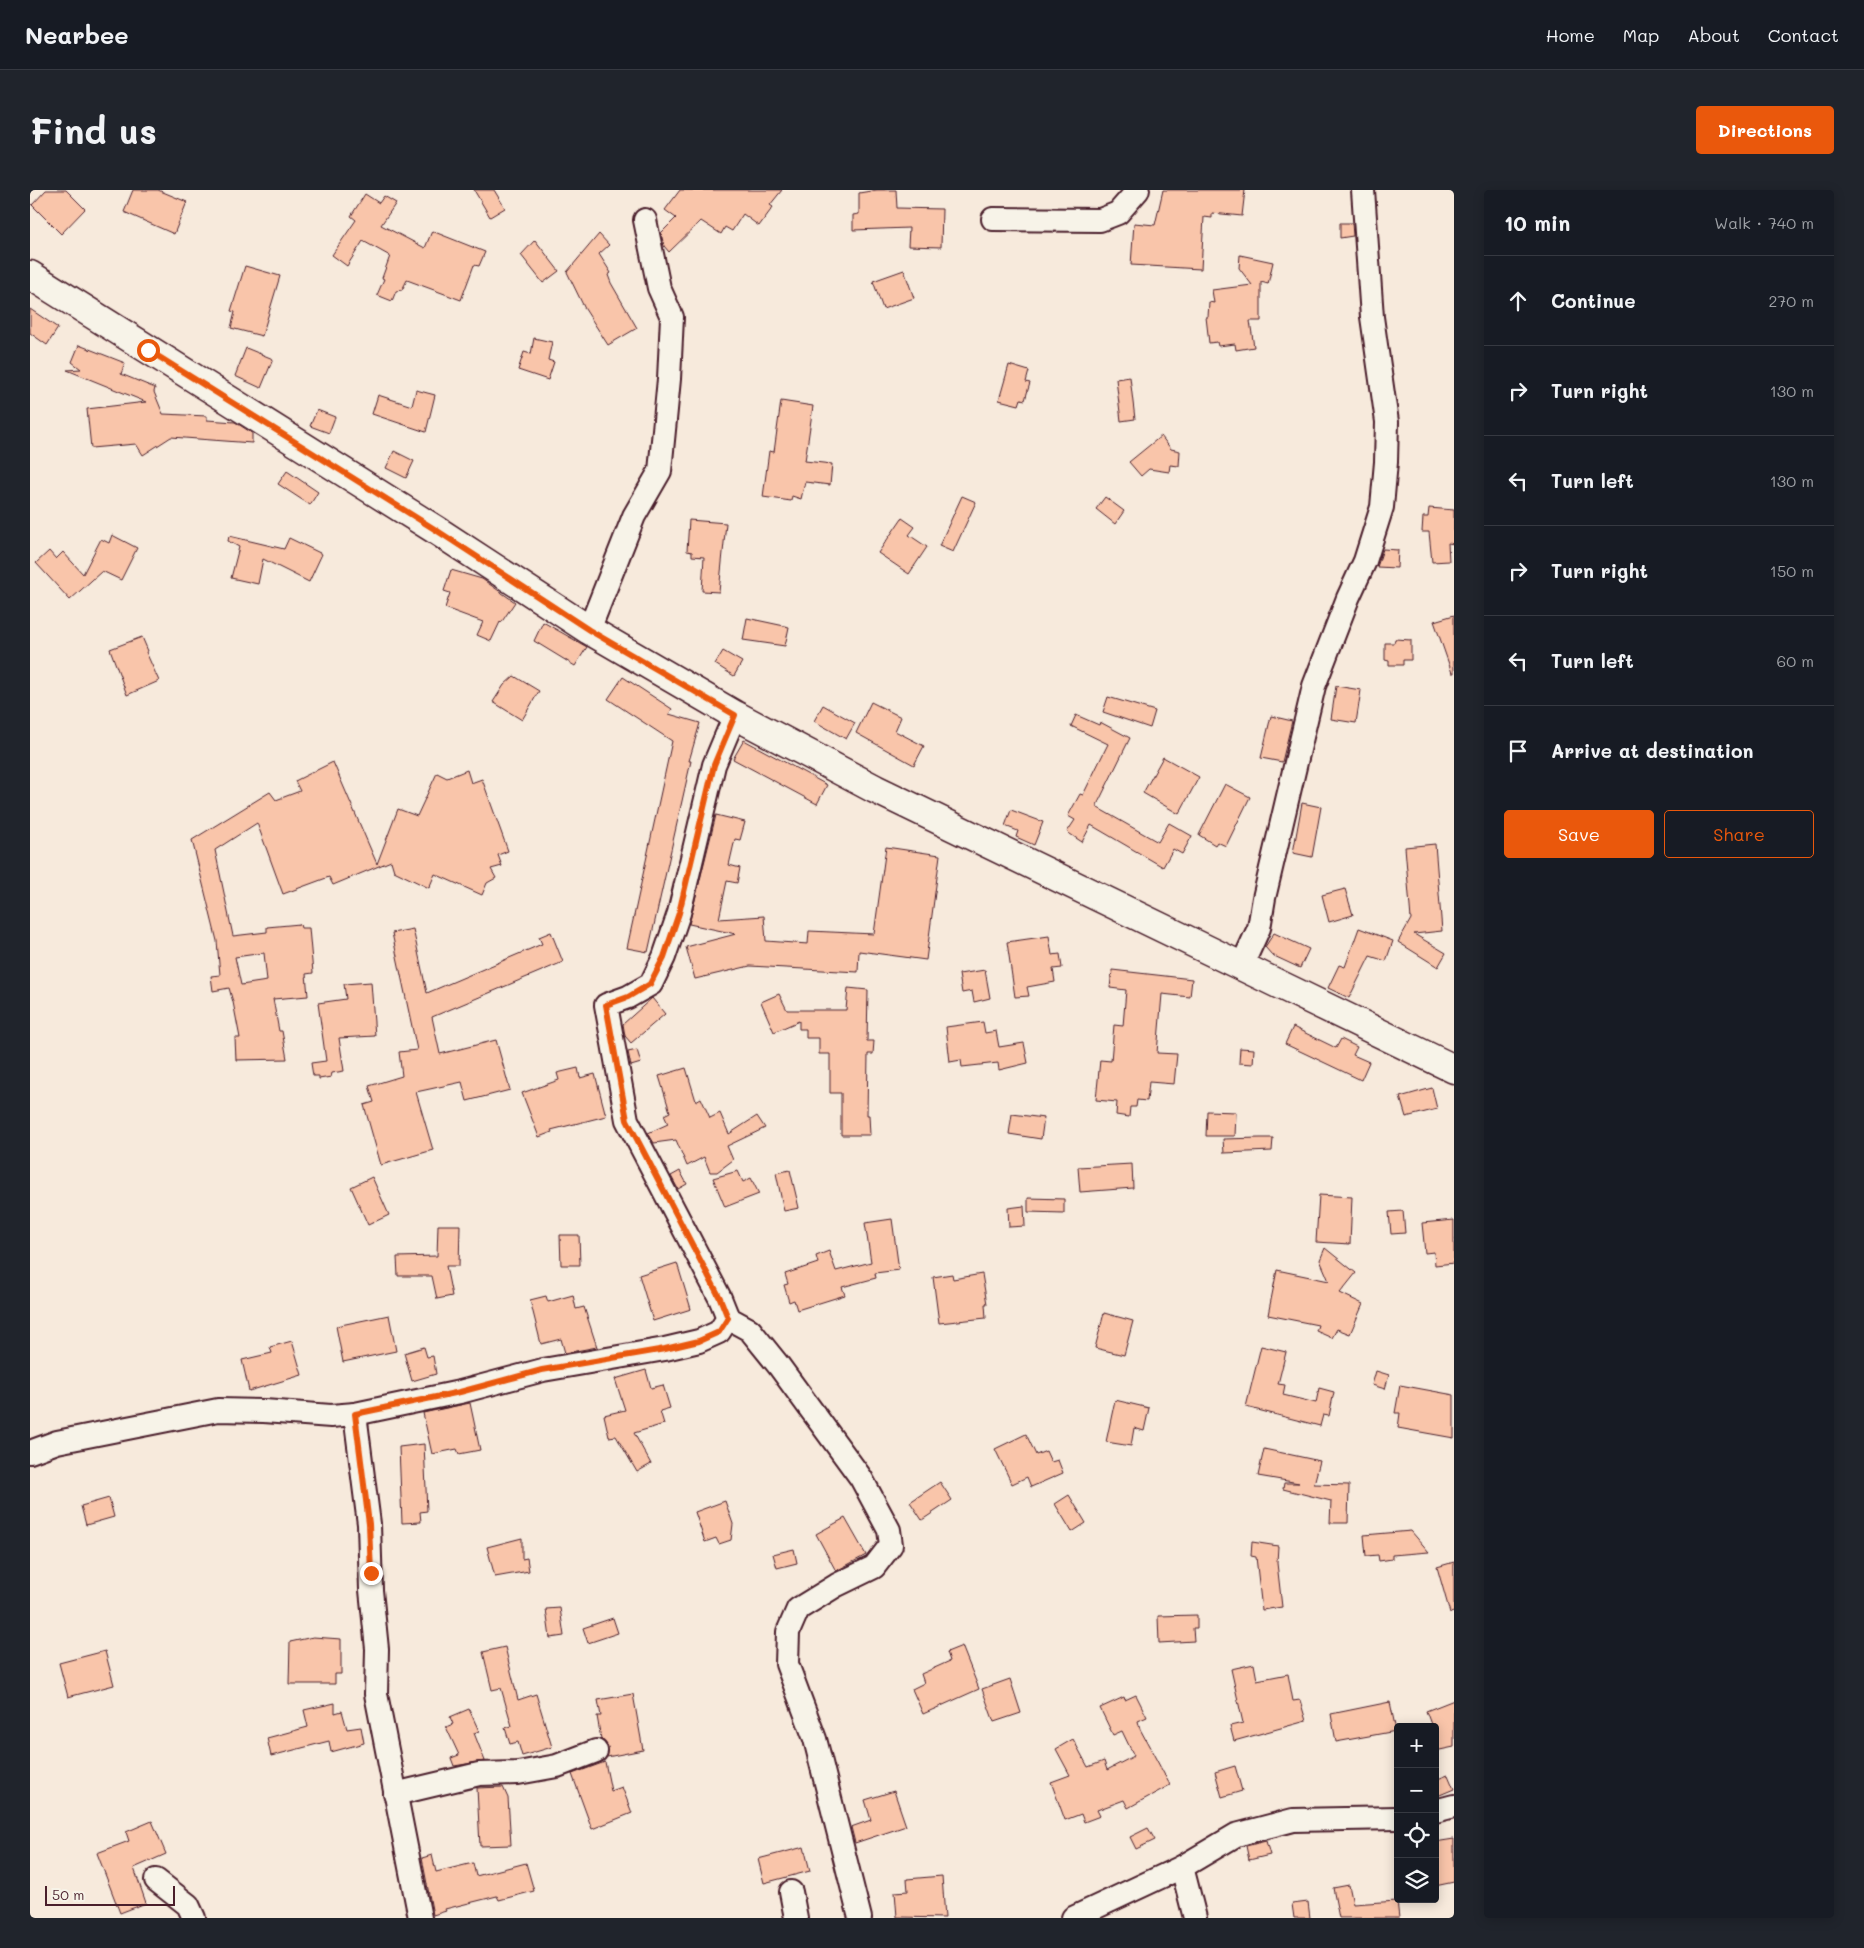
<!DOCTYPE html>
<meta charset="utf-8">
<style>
:root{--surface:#171b24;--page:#20242c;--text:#f1f3f6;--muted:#9ea1a6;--line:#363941;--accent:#ea580c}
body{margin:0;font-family:Mali,sans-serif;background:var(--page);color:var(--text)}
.controls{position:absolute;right:15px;bottom:15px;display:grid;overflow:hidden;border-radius:5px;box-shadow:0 2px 12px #0003}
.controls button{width:45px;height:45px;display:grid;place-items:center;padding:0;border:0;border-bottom:1px solid var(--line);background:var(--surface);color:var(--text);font:25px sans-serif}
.scale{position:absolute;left:15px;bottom:12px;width:130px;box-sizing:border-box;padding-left:5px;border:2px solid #4a1f2b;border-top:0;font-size:14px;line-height:18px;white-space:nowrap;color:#4a1f2b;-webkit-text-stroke:4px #f7f3e8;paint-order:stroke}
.stop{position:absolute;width:15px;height:15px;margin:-11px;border:4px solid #ea580c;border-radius:50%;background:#fff}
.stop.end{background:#ea580c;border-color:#fff;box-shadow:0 1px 5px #0008}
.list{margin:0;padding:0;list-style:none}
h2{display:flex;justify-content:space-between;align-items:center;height:65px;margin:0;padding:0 20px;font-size:21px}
h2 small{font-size:16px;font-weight:400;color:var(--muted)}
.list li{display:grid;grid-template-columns:32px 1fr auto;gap:15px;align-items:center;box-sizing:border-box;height:90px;padding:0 20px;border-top:1px solid var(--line)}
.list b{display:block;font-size:19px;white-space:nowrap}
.list em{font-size:16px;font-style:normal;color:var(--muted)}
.actions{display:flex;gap:10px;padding:15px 20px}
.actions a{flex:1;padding:11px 0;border:1px solid var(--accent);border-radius:5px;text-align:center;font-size:18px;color:var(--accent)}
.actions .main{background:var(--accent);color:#fff}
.icon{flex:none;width:28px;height:28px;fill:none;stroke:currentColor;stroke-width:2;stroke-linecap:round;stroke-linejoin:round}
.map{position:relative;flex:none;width:1424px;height:1728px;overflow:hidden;border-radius:5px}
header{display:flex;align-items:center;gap:30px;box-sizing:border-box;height:70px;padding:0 25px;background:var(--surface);border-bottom:1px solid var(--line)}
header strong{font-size:24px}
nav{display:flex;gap:28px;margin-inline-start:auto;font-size:18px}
.intro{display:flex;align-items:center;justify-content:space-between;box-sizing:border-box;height:120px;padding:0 30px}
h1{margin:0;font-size:35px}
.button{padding:12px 22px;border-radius:5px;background:var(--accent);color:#fff;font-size:18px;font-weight:700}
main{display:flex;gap:30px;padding:0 30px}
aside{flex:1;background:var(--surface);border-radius:5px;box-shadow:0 2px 12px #0003}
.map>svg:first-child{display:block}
</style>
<header>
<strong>Nearbee</strong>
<nav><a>Home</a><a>Map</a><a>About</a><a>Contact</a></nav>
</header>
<div class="intro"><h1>Find us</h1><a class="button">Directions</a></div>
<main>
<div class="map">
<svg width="1424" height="1728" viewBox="0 0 1424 1728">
<rect width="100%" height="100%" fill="#f7eadc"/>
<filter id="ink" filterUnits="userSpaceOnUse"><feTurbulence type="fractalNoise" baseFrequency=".02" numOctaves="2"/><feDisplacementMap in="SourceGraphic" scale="10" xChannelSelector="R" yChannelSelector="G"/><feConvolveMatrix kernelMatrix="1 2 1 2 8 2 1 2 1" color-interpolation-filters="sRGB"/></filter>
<g filter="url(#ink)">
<g fill="#f9c5aa" stroke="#4a1f2b" fill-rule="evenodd">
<polygon points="16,0 36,0 55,19 31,44 2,15"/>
<polygon points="103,0 128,0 157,12 144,44 94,22"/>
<polygon points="444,0 464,0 475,18 460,27"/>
<polygon points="650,0 752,0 740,15 743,17 729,36 713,24 702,41 695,37 691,44 671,31 639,62 634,56 631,43 646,28 635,20"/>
<polygon points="847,0 866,0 867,18 912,19 911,57 878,56 879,38 823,40 823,25 829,24 829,3"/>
<polygon points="1133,0 1215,0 1212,26 1182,23 1182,28 1174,27 1171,79 1101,75 1104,33 1125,35"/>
<polygon points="335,4 349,13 354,6 366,13 351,35 395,58 402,41 455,62 449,76 444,75 431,110 377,90 372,100 366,101 362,111 347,105 354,89 352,88 360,66 333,51 317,76 302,65 326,30 321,26"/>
<polygon points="1310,33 1322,33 1323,46 1310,48"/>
<polygon points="569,44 579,55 569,64 581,83 578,85 581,93 607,138 578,155 555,119 537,82"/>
<polygon points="505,50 529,81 513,93 491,65"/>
<polygon points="1210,65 1243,72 1238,94 1231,92 1231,131 1220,131 1224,157 1206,160 1205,154 1188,156 1187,152 1179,153 1176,127 1178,127 1179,112 1184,113 1182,100 1222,95 1209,78"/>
<polygon points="215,76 250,86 232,146 201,138 205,122 201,121"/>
<polygon points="874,80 884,108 853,119 843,91"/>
<polygon points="0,119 28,138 17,155 0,143"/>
<polygon points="504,148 522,152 518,170 524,172 518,190 488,180 494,162 501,164"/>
<polygon points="49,155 95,173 91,184 125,198 124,202 133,224 177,226 177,230 205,232 222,243 222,253 141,247 113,265 106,254 61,258 57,219 116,212 37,180 51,179 42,172"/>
<polygon points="216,158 243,169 231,198 205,186"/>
<polygon points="979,175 999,181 996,192 1000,193 995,210 991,209 989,215 969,210"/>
<polygon points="1100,187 1105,229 1091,231 1086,189"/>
<polygon points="386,200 405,205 396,242 342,224 348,205 382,216"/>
<polygon points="751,211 783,216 775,271 802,274 800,295 775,292 771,309 762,306 761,311 733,307 739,261 744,262"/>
<polygon points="287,220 305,227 299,243 280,236"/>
<polygon points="1131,246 1141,259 1150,261 1149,276 1140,275 1139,282 1119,279 1111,286 1099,272"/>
<polygon points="364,261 384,271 376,288 356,278"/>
<polygon points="257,281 288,302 280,315 248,294"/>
<polygon points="932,306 946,312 923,362 909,356"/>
<polygon points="1075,307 1094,321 1085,334 1066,319"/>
<polygon points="1399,318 1424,320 1424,354 1418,353 1419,371 1402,372 1399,342 1392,342 1393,327 1398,327"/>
<polygon points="872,328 885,337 879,345 897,357 879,384 848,363"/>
<polygon points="659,330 696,333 689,402 672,401 674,367 662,366 662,362 657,361"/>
<polygon points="82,345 107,358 91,390 72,381 40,410 6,373 19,361 26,369 33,362 53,384 71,349 79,353"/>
<polygon points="199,346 254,359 259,348 292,364 279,392 233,369 228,394 201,388 209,357 198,351"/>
<polygon points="1353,359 1368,360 1367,378 1347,377"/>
<polygon points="421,380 452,389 485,412 471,433 470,432 461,451 447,445 453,432 415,418 420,403 414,401"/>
<polygon points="1424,425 1424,483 1422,483 1404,431"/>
<polygon points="717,428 759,437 755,456 713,450"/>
<polygon points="513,432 557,457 545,476 504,451"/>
<polygon points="112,447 118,461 116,462 129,491 97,505 80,459"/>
<polygon points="1365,449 1381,450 1381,470 1373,470 1373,475 1359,475 1359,471 1355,470 1355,453 1364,453"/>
<polygon points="693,461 712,472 704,486 685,474"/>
<polygon points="484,486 509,501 492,530 463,512 474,495"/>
<polygon points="593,487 642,519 639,524 670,533 659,571 661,571 618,762 597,758 642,551 578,509"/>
<polygon points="1306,496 1331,500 1326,533 1301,529"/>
<polygon points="1078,507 1125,521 1120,538 1073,522"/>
<polygon points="841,512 871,527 865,541 894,556 884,575 826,543"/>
<polygon points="793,515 825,533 816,549 784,531"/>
<polygon points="1046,525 1069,535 1070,532 1100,548 1067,615 1068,618 1128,652 1139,633 1162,646 1152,664 1143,659 1133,677 1061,635 1052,652 1037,642 1045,630 1038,626 1050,604 1053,605 1078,554 1041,536"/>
<polygon points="1241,526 1262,531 1252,572 1231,568"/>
<polygon points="714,550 797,595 787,614 703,569"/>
<polygon points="1133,567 1169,587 1149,624 1113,603"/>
<path d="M 303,572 L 347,674 L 368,619 L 387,626 L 407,583 L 417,588 L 437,580 L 441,593 L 452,589 L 478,661 L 468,665 L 472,676 L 461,679 L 466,688 L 457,693 L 452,705 L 405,684 L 399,698 L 364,681 L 361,671 L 303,695 L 299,687 L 253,704 L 227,633 L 185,660 L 203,746 L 237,742 L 237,737 L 270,734 L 271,738 L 279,738 L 283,783 L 276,784 L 278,806 L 243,809 L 249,841 L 252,841 L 257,869 L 206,870 L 205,848 L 210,848 L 203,812 L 199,798 L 183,801 L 181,786 L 190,785 L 187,751 L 162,650 L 240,602 L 246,610 L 270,601 L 265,591 ZM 234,763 L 237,791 L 211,795 L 205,767 Z"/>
<polygon points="1195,594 1220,607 1196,656 1187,652 1185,655 1169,645"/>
<polygon points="1272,613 1291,617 1282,667 1263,663"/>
<polygon points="981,620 1013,632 1004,655 986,647 988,641 975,636"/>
<polygon points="686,625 715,632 710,650 705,649 699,675 710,678 707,693 697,691 689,729 734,726 736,751 778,754 779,741 844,744 856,657 910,665 896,770 829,761 828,782 720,776 665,789 656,757 706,744 659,734"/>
<polygon points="1405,654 1412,741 1384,744 1416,763 1408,777 1368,752 1381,729 1375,657"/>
<polygon points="1315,699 1323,725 1299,732 1292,705"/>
<polygon points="1329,738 1363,751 1356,771 1340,766 1319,808 1298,798 1309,775 1315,777"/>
<polygon points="383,739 397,803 512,754 509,747 521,742 533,772 402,827 410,864 466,850 480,900 437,911 432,892 386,902 403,960 351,975 334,915 344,912 339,896 372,886 369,862 387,860 362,743"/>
<polygon points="1244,743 1279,759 1270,778 1242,765 1235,757"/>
<polygon points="1019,746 1022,765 1030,764 1032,778 1023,779 1025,792 997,797 999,806 985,807 977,752"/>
<polygon points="955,780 960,808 944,812 942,801 932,803 929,784"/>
<polygon points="1082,780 1162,789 1160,807 1132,804 1127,863 1147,864 1144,894 1119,892 1117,911 1107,910 1106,917 1100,917 1099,927 1086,925 1087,912 1066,910 1070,870 1081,871 1084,835 1093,836 1096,800 1080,798"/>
<polygon points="341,792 345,846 309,848 314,881 302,883 301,887 289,889 289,886 283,886 281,873 296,871 288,813 316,809 314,794"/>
<polygon points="818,798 838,800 837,851 844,851 843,864 838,864 837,925 839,925 840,945 811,945 811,903 800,903 800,864 789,864 789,848 776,848 776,839 769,839 769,831 744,842 731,812 749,804 757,820 816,820"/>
<polygon points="622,808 635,824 601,853 595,846 593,834"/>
<polygon points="953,832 955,843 966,841 969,857 994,853 998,873 969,880 968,873 932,877 931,870 920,872 916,837"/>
<polygon points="1263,837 1306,858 1311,849 1327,857 1323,865 1339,872 1331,890 1255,854"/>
<polygon points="1210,858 1224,859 1223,874 1209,873"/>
<polygon points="607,860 611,873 601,876 598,862"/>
<polygon points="548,878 550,888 565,884 576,926 521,940 522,942 509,947 492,903 529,890 527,883"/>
<polygon points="656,878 666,911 671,908 680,928 690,923 699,944 727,926 735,938 697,956 703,970 687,982 680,982 674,967 657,976 646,950 624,953 618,943 638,934 634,925 640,922 629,886"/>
<polygon points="1402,898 1407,919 1376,927 1370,907"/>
<polygon points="1177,921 1206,922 1205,946 1176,946"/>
<polygon points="982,924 1014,928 1011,949 979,944"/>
<polygon points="1230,948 1243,948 1242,961 1194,963 1193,949"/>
<polygon points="1102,974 1103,998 1050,1002 1048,977"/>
<polygon points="760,980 769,1018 754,1021 746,983"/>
<polygon points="650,981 657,994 648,999 641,986"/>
<polygon points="708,981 713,992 721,988 729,1004 695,1017 683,988"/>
<polygon points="342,987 359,1025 338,1035 321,997"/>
<polygon points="1289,1005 1322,1007 1320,1054 1286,1052"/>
<polygon points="998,1008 1034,1009 1034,1023 998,1022"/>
<polygon points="994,1016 995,1036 979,1037 978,1018"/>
<polygon points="1373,1021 1375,1043 1361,1044 1359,1022"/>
<polygon points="862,1029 869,1080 845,1083 846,1088 812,1097 815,1105 767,1120 764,1110 759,1112 754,1095 758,1094 755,1084 788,1073 786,1066 799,1061 806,1081 841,1072 835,1033"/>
<polygon points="1424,1030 1424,1073 1405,1075 1404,1062 1395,1063 1392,1033"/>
<polygon points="408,1035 430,1035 429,1076 416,1076 422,1106 407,1109 402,1086 368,1086 367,1067 407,1066"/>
<polygon points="530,1045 549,1045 550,1075 531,1075"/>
<polygon points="1295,1058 1326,1083 1310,1103 1333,1114 1320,1144 1307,1139 1302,1148 1286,1141 1288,1135 1238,1125 1247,1080 1299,1091 1290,1070"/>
<polygon points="647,1073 661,1119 623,1131 609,1085"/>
<polygon points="922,1084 923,1089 952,1084 957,1114 955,1114 956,1128 909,1133 903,1087"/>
<polygon points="543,1105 546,1119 554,1117 567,1157 535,1163 531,1149 511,1154 500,1110 516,1106 518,1112"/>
<polygon points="1074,1123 1103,1131 1094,1165 1065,1158"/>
<polygon points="359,1125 366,1161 313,1172 306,1136"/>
<polygon points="262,1151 272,1185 219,1201 212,1170 242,1163 240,1157"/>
<polygon points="1231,1156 1256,1162 1248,1194 1255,1195 1253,1205 1286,1213 1289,1198 1304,1202 1299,1226 1293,1225 1290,1236 1216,1217"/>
<polygon points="394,1157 397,1167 403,1166 406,1184 382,1191 374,1163"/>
<polygon points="616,1180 621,1198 633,1195 640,1218 630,1221 634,1234 604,1243 621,1274 607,1282 586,1246 579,1247 574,1225 595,1220 585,1189"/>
<polygon points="1346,1181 1359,1185 1355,1199 1342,1195"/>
<polygon points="1370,1195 1424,1205 1424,1248 1368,1238 1370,1223 1365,1223"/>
<polygon points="1085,1210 1119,1218 1114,1241 1104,1238 1101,1256 1076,1252"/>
<polygon points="440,1213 450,1260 429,1264 427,1259 402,1264 393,1223"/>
<polygon points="996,1244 1006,1265 1016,1261 1021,1272 1028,1270 1033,1283 1001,1297 997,1287 982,1294 965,1259"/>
<polygon points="394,1254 397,1321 390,1322 391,1332 372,1333 369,1257"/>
<polygon points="1234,1259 1290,1271 1284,1294 1319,1295 1318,1333 1300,1333 1301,1311 1253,1299 1254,1293 1269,1293 1228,1286"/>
<polygon points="910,1292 922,1310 892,1330 880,1312"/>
<polygon points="1039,1305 1056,1333 1042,1342 1025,1314"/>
<polygon points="79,1308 84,1327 56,1335 51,1316"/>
<polygon points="695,1311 703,1334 701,1350 689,1354 686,1348 675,1352 665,1322"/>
<polygon points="815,1328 836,1365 806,1381 786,1344"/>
<polygon points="1381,1341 1399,1362 1362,1365 1362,1369 1349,1371 1348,1365 1336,1366 1334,1345"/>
<polygon points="492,1348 492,1369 497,1368 499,1381 465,1387 457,1357"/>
<polygon points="1222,1352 1248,1356 1247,1373 1252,1417 1232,1420 1226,1367 1221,1366"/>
<polygon points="764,1359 767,1373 747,1378 743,1364"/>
<polygon points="1424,1372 1424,1422 1420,1423 1407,1377"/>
<polygon points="530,1418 534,1446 520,1448 516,1419"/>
<polygon points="1167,1425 1167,1438 1163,1438 1164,1451 1129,1453 1128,1426"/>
<polygon points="583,1428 588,1443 558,1453 553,1438"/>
<polygon points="283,1447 311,1449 311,1484 305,1484 305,1494 259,1494 260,1452"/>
<polygon points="932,1456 949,1499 893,1524 882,1499 894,1493 891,1484 920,1471 917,1462"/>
<polygon points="475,1457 488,1510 506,1504 522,1557 492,1566 488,1552 480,1554 475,1538 482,1536 471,1498 462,1500 453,1462"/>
<polygon points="75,1461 84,1495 38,1507 29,1473"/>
<polygon points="1224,1474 1227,1490 1258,1484 1263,1511 1270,1510 1276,1531 1204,1551 1200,1536 1213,1533 1201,1479"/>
<polygon points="980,1489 991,1523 964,1532 952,1499"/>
<polygon points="603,1504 613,1560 577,1567 578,1557 571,1549 567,1526 571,1526 568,1510"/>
<polygon points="1106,1505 1117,1527 1108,1531 1110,1539 1140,1595 1098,1618 1094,1610 1067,1620 1070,1626 1054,1632 1051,1624 1035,1630 1021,1592 1040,1585 1026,1559 1043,1549 1058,1577 1074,1571 1077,1580 1104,1566 1092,1541 1083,1545 1070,1518 1094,1507 1095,1510"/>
<polygon points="1424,1510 1424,1557 1405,1561 1405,1537 1402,1537 1396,1521"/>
<polygon points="1360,1512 1366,1541 1306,1552 1301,1524"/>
<polygon points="305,1513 305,1523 312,1521 317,1539 331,1537 334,1553 301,1562 299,1551 241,1566 237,1548 278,1537 274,1520"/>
<polygon points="439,1519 449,1541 444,1543 455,1571 424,1576 421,1568 429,1565 416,1537 423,1534 420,1527"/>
<polygon points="575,1572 581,1601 592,1597 602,1623 562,1639 542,1584"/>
<polygon points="1205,1576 1212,1601 1192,1607 1185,1582"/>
<polygon points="1418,1585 1424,1599 1405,1607 1405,1590"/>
<polygon points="473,1597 478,1608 481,1655 450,1656 447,1598"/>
<polygon points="864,1601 876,1636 825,1653 821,1637 841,1630 835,1610"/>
<polygon points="122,1631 136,1664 104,1678 116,1713 90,1723 67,1663 99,1651 96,1642"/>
<polygon points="1118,1638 1125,1650 1106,1659 1100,1647"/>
<polygon points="1424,1649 1424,1692 1405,1696 1405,1652"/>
<polygon points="1236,1651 1240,1665 1219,1670 1216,1656"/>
<polygon points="774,1657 780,1681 734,1693 728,1669"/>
<polygon points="402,1665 406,1682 443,1673 446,1686 496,1673 504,1701 469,1710 467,1706 415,1719 416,1721 403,1725 392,1668"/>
<polygon points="912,1686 915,1728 867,1727 865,1702 878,1701 877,1689"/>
<polygon points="1319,1695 1323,1714 1367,1711 1369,1728 1309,1728 1303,1698"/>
<polygon points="1278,1712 1280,1728 1264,1728 1262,1714"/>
</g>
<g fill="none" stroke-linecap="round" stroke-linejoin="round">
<defs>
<g id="minor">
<polyline points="963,29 1070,30 1088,23 1108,0"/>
<polyline points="559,440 604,326 630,281 639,189 642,127 629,98 615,30"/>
<polyline points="1212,775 1229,738 1234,708 1284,496 1318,408 1335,371 1352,317 1356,272 1357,232 1342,127 1333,0"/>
<polyline points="698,1128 720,1140 749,1176 831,1288 859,1340 861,1355 844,1377 807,1395 768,1419 758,1442 757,1474 785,1549 830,1728"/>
<polyline points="325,1224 339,1334 341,1400 347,1459 346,1504 390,1728"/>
<polyline points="0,1262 27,1252 188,1220 234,1221 301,1226 325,1224 430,1202 513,1180 635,1159 669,1151 689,1142 698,1128 690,1108 597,930 576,815 598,807 621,794 634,767 649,723 684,575 705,525"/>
<polyline points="365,1604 449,1584 488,1583 527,1576 566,1561"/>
<polyline points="1405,1621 1424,1616"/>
<polyline points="1152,1677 1165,1728"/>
<polyline points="126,1690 158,1715 164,1728"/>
<polyline points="761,1702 766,1728"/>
<polyline points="1043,1728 1152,1677 1206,1645 1263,1630 1368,1628"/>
</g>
<polyline id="major" points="0,85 406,340 559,440 705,525 845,599 1424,879"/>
</defs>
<use href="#minor" stroke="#4a1f2b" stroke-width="26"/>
<use href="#major" stroke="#4a1f2b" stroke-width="31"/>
<use href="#minor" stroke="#f7f3e8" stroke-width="22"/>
<use href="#major" stroke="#f7f3e8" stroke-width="28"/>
</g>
</g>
<g fill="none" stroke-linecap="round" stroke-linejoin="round" filter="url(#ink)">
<polyline stroke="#ea580c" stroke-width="6" points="118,160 406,340 559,440 705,525 684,575 649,723 634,767 620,794 598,807 576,815 597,930 690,1108 698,1128 689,1142 669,1151 635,1159 512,1180 430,1202 325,1224 339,1334 341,1383"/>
</g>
</svg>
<div class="controls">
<button>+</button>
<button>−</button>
<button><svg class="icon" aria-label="locate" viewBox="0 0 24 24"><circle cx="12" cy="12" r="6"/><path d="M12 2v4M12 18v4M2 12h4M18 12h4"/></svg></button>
<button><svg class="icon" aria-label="layers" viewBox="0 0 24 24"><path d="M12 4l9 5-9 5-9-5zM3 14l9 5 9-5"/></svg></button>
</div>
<div class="scale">50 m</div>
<div class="stop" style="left:118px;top:160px"></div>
<div class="stop end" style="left:341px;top:1383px"></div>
</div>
<aside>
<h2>10 min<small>Walk · 740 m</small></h2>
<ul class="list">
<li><svg class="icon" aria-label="ahead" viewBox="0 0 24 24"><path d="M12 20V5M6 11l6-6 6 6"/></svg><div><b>Continue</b></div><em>270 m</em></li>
<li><svg class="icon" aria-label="right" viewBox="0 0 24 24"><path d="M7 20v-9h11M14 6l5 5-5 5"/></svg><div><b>Turn right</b></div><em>130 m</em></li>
<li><svg class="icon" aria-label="left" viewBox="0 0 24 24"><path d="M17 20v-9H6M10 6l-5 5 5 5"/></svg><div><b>Turn left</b></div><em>130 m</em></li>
<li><svg class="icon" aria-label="right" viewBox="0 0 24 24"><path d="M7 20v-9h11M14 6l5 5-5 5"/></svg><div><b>Turn right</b></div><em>150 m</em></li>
<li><svg class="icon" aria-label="left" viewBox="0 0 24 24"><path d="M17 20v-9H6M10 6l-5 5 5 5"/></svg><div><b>Turn left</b></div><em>60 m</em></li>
<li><svg class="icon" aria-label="arrive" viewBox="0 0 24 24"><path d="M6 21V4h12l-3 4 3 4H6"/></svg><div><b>Arrive at destination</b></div></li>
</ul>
<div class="actions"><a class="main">Save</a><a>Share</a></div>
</aside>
</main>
